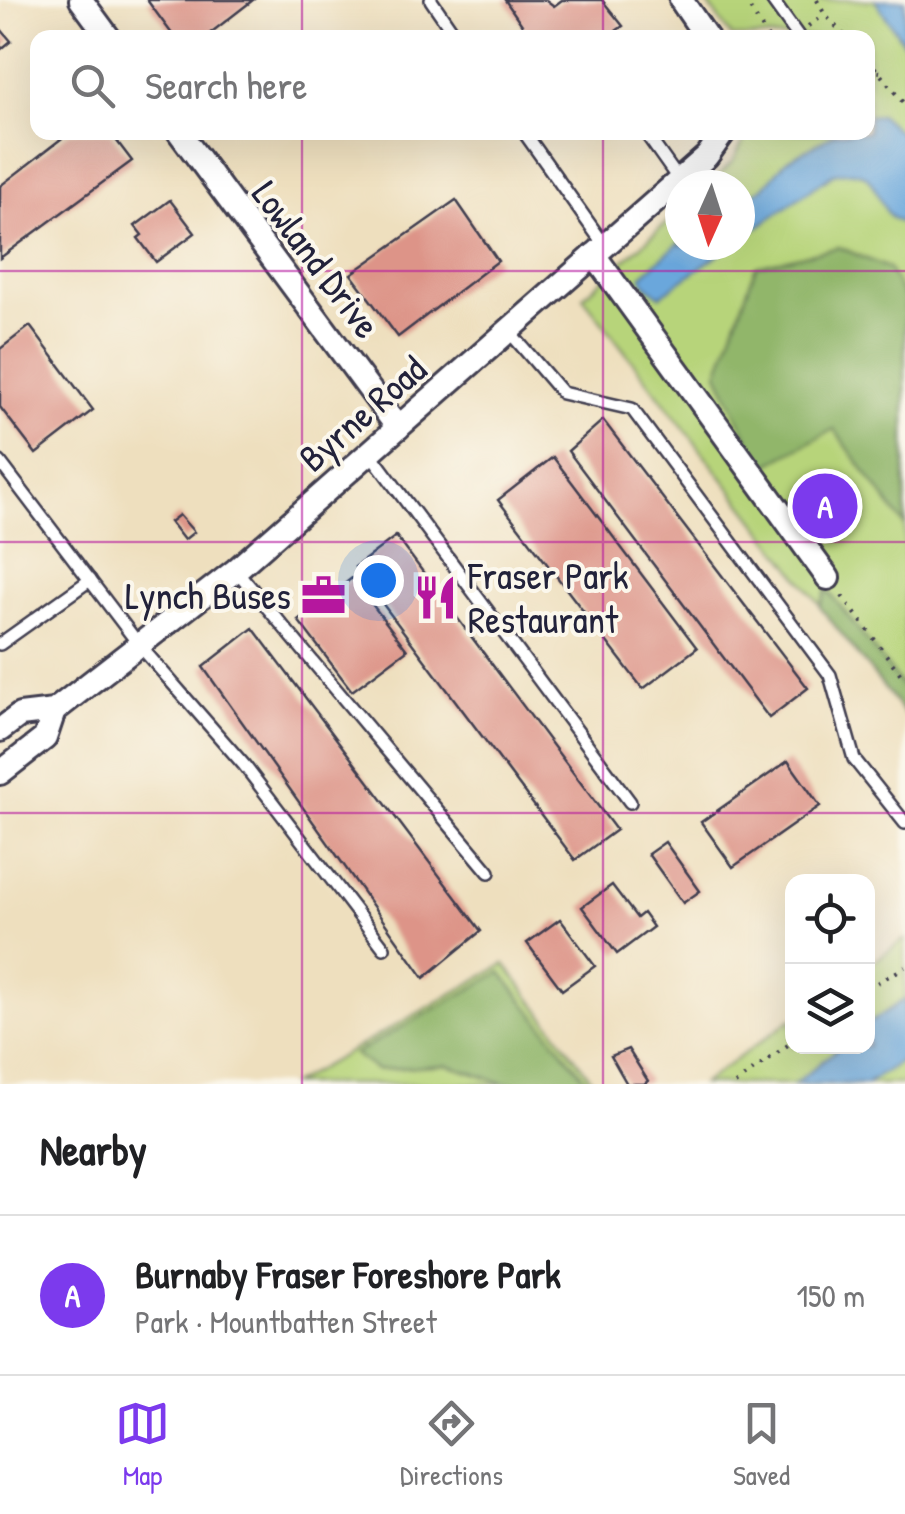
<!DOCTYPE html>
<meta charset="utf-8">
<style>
:root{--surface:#fff;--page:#f6f6f6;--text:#202124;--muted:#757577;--line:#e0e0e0;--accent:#7c3aed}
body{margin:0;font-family:"Patrick Hand",sans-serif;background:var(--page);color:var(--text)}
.controls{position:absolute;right:30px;bottom:30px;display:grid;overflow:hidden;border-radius:20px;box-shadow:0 10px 40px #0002}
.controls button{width:90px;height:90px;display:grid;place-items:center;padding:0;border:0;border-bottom:2px solid var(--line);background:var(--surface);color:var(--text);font:50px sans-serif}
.compass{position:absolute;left:665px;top:170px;width:90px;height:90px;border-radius:50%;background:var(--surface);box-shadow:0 10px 40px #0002;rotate:183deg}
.you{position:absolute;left:378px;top:580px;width:35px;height:35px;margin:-25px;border:8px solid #fff;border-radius:50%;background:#1a73e8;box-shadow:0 0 0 15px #1a73e833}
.badge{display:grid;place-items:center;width:65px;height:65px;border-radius:50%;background:var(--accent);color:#fff;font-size:32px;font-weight:700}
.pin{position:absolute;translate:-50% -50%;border:5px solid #fff;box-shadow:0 2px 10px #0006}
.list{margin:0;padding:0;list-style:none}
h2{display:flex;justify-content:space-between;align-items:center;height:130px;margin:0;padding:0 40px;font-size:42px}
h2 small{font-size:32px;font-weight:400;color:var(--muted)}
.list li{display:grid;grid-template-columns:65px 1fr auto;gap:30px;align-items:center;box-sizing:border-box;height:160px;padding:0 40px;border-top:2px solid var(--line)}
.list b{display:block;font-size:38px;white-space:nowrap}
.list p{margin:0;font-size:32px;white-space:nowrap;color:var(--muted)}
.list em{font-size:32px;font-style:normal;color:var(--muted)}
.icon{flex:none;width:55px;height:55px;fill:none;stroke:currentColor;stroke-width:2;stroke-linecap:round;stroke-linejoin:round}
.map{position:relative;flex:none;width:905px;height:1084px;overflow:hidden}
.search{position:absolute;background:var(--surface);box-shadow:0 10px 40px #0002;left:30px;right:30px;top:30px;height:110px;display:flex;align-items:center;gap:25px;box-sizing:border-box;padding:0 35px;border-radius:20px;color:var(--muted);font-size:38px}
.sheet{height:290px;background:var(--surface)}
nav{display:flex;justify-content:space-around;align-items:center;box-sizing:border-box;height:140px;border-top:2px solid var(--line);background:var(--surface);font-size:28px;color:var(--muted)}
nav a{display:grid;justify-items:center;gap:5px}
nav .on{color:var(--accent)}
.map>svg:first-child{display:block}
</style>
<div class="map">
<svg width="905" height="1084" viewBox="0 0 905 1084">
<rect width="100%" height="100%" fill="#fbf7ec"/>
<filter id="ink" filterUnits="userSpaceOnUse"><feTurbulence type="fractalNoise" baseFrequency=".01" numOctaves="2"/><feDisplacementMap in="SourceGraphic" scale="20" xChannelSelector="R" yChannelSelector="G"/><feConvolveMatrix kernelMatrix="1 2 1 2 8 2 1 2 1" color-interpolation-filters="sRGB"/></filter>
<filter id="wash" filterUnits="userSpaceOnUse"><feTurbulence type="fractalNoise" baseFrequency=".0048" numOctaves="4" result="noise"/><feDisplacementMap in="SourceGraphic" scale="40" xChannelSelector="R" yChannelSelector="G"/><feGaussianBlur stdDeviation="2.25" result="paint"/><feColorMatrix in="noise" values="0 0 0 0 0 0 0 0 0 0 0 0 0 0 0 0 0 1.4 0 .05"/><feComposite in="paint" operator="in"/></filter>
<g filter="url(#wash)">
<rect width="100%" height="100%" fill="#eedfbe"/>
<g fill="#b7d47a" stroke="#6c7b5a" stroke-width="2.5">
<polygon points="705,0 875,0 905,45 905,715 583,297 680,211 680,245 740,245 740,185 709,185 733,161 748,133 868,132 868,38 732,37"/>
<polygon points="905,939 905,1084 702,1084 792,1019 792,1046 868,1046 868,966"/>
<polygon points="505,964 595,1084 292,1084"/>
</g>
<g fill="#91b66a" stroke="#5a6c52" stroke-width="2.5">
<polygon points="839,247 888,268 905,299 905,526 834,429 761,468 718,373 756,266"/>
<polygon points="827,589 905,690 905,714 820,607"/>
<polygon points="501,972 589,1084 506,1084 447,1065 376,1070 354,1054"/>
</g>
<g fill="#6aa7dc" stroke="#46648c" stroke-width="2.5">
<polygon points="875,0 905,0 905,45"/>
<path d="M 880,115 L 905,137 L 905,225 C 901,223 894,220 891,217 C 870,194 880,163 833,174 L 740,239 L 740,201 L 763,188 L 786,161 L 836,133 L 868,132 L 868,116 Z"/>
<polygon points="680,242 680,245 732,245 660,296 647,286 641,276"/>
<polygon points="905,999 905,1059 866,1084 794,1084 840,1047 868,1046 868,1024"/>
</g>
<g id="blocks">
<g fill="#dd9488">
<polygon points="147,0 253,0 204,38 175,38"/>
<polygon points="505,0 546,0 554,6 562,0 602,0 623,26 610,35 612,38 531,38"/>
<polygon points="0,28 11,41 0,50"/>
<polygon points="70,132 110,132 132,161 0,258 0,186"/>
<polygon points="170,200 195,233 156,262 138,238 142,235 135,226"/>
<polygon points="456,200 498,261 398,337 351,274"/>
<polygon points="30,326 93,410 36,454 0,407 0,349"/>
<polygon points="603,420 808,688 769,718 568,451"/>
<polygon points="553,457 697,648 643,689 498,500"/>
<polygon points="179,515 194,532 184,540 170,522"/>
<polygon points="396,536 616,830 575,860 355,567"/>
<polygon points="352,578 407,650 352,691 298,620"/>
<polygon points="253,628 481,931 424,978 203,667"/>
<polygon points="788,761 820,806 733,867 701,822"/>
<polygon points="665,842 700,891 683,903 648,854"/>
<polygon points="612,885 637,918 643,913 653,927 617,954 582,907"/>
<polygon points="560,919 595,966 562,990 527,943"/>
<polygon points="628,1049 648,1081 644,1084 627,1084 611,1056"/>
</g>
</g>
</g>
<g filter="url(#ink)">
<use href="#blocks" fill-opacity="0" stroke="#413e4f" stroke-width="2.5"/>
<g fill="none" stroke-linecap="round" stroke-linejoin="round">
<defs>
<g id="service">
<polyline points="431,0 457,38"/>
<polyline points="772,0 798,36"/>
<polyline points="524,132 605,246"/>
<polyline points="645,132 679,180"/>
<polyline points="508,330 562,393 632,409 830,675 854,759 905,823"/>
<polyline points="370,453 630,802"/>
<polyline points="0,462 140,646 244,765 384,948"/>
<polyline points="236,570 489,872"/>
<polyline points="0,644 90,580"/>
</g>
<g id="minor">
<polyline points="81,0 109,38"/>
<polyline points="681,0 707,38"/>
<polyline points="179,132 398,428"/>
<polyline points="594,255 828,578"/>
<polyline points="0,730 20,715 54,711 236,570 707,156 724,132"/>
<polyline points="0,773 45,738 54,711"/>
</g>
</defs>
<use href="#service" stroke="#413e4f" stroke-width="16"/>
<use href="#minor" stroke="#413e4f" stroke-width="28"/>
<g stroke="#413e4f" stroke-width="4" stroke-dasharray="2.5 8" stroke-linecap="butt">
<polyline points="745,0 768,38"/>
<polyline points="817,0 825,15 847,38"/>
<polyline points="808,26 825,15"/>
<polyline points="868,59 905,105"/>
<polyline points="868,70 880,72"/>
<polyline points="842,596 905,680"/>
<polyline points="868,988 905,967"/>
<polyline points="735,1084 792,1042"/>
</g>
<use href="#service" stroke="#fff" stroke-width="11"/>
<use href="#minor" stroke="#fff" stroke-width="22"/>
</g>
</g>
<path fill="none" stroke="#b5179e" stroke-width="2.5" stroke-opacity="0.55" d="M 302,0 L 302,38M 603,0 L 603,38M 302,132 L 302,1084M 603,132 L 603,1084M 0,271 L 905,271M 0,542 L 905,542M 0,813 L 905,813"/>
<defs>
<symbol id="office-bare" viewBox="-9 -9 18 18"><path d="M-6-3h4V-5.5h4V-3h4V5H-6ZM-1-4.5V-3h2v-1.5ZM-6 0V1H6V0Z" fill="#b5179e" stroke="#fbf7ec" stroke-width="2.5" paint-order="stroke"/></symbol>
<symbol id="restaurant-bare" viewBox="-9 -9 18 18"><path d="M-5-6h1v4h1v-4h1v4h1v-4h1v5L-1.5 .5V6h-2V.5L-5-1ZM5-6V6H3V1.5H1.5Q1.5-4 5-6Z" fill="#b5179e" stroke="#fbf7ec" stroke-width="2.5" paint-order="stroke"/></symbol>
</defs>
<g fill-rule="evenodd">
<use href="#office-bare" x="292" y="564" width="63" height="63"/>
<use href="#restaurant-bare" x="404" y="566" width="63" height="63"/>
</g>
<g text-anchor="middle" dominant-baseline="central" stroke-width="8" stroke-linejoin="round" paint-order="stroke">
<g font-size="38" fill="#22223b" stroke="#fbf7ec">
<text transform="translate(317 259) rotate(53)">Lowland Drive</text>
<text transform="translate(362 413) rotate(-41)">Byrne Road</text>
</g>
<g font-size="38" fill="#22223b" stroke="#fbf7ec" text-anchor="start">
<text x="468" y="575">Fraser Park<tspan x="468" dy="44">Restaurant</tspan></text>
<text x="291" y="595" text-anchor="end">Lynch Buses</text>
</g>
</g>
</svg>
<div class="controls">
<button><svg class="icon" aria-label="locate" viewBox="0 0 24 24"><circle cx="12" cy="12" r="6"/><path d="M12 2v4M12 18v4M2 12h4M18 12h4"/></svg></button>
<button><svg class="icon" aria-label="layers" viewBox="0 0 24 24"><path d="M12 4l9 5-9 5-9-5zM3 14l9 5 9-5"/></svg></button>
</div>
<svg class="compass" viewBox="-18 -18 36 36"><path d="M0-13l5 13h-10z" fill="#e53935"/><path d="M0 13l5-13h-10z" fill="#757577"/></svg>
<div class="you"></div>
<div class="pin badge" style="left:825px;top:506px">A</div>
<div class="search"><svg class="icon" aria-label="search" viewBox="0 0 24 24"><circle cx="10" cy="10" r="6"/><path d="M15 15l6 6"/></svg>Search here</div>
</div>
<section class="sheet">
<h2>Nearby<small></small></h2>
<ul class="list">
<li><span class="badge">A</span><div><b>Burnaby Fraser Foreshore Park</b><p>Park · Mountbatten Street</p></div><em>150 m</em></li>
</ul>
</section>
<nav>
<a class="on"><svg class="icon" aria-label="map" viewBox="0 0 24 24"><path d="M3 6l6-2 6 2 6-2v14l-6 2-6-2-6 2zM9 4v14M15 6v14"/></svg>Map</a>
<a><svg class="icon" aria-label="directions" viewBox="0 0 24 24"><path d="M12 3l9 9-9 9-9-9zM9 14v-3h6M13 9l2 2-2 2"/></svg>Directions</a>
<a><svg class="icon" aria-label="saved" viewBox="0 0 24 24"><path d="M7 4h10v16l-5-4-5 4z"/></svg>Saved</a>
</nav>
